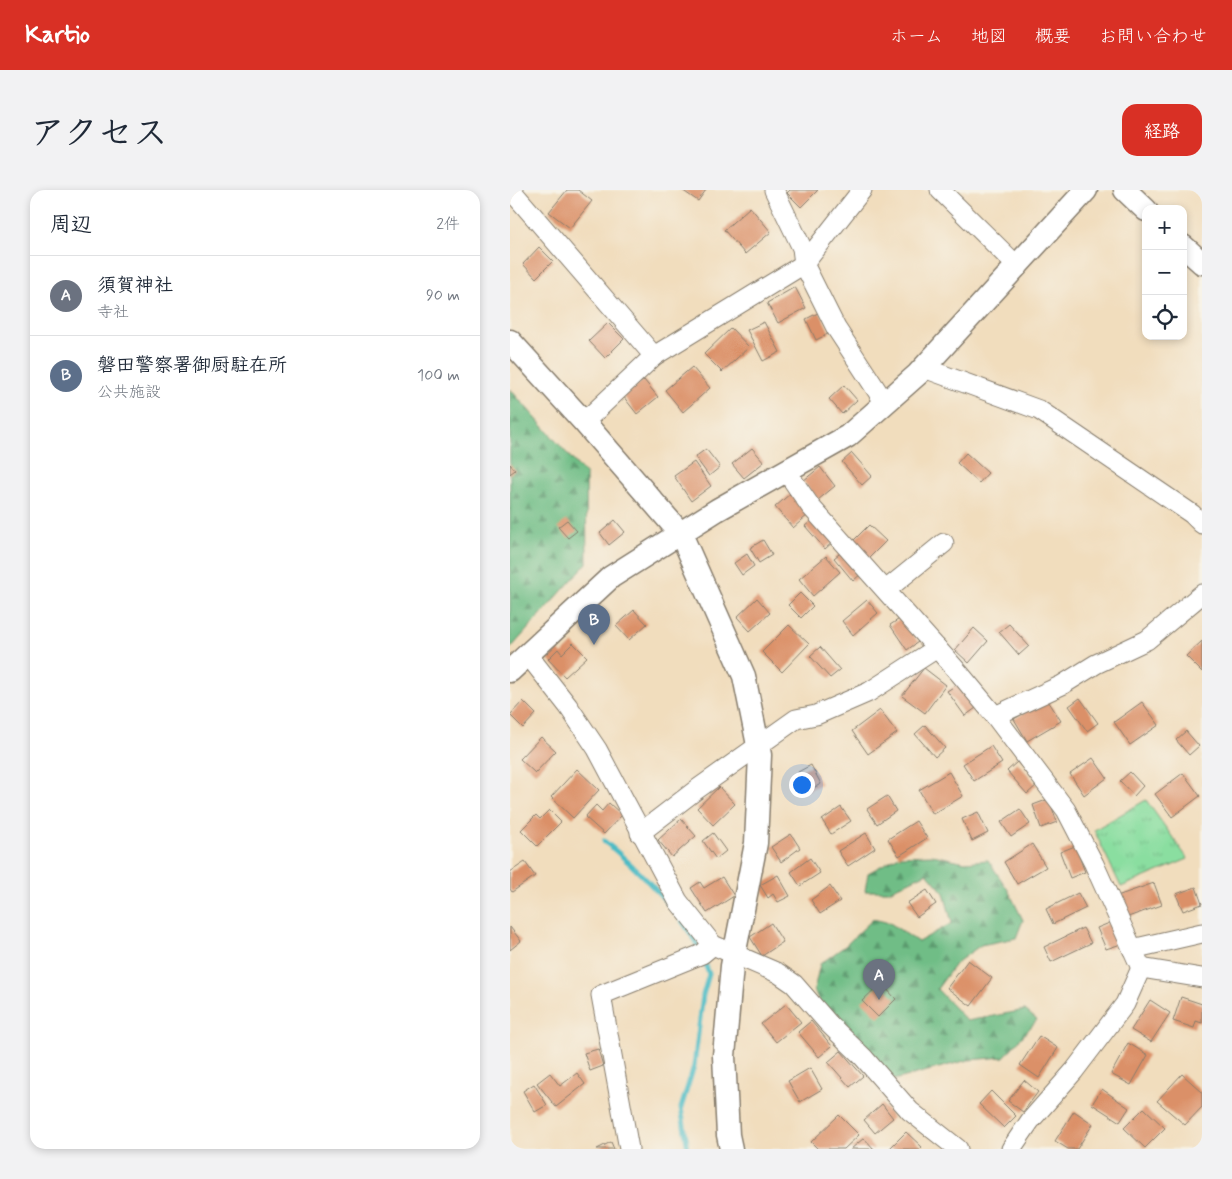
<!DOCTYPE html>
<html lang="ja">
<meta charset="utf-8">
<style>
:root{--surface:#fff;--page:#f2f2f3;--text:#1f2937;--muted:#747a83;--line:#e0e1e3;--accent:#d93025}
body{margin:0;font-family:Mynerve,"Klee One",sans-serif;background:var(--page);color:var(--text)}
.controls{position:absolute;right:15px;top:15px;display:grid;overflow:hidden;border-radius:10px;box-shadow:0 2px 8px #0003}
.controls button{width:45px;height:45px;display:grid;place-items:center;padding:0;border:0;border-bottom:1px solid var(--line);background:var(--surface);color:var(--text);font:25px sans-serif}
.you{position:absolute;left:291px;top:594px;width:18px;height:18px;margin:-12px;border:4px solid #fff;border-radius:50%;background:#1a73e8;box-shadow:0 0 0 8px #1a73e833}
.badge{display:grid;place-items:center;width:32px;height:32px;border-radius:50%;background:var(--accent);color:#fff;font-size:16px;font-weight:700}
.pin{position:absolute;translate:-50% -41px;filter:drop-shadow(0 1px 2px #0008)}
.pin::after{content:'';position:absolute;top:26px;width:18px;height:15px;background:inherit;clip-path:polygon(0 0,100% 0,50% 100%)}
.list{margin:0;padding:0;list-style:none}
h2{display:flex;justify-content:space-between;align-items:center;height:65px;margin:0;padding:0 20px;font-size:21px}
h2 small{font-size:16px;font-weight:400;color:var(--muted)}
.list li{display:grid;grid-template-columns:32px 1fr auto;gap:15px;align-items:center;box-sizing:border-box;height:80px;padding:0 20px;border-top:1px solid var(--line)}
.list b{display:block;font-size:19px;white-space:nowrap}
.list p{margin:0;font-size:16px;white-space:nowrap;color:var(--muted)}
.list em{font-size:16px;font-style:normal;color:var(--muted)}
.icon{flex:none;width:28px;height:28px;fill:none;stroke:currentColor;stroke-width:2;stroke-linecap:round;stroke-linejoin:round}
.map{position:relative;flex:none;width:692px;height:959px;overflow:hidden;border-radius:15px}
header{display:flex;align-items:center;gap:30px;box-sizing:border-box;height:70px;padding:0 25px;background:var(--accent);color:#fff}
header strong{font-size:24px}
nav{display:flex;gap:28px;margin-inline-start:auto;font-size:18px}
.intro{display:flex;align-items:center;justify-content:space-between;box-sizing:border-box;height:120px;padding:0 30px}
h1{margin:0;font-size:35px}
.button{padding:12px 22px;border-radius:15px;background:var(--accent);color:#fff;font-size:18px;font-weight:700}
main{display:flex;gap:30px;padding:0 30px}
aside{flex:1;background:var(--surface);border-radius:15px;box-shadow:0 2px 8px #0003}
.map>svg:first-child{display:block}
</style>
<header>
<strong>Kartio</strong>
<nav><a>ホーム</a><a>地図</a><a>概要</a><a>お問い合わせ</a></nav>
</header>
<div class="intro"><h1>アクセス</h1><a class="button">経路</a></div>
<main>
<aside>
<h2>周辺<small>2件</small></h2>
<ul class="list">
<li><span class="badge" style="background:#6b7280">A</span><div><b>須賀神社</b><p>寺社</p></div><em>90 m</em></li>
<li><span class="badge" style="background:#5c6f8a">B</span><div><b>磐田警察署御厨駐在所</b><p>公共施設</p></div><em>100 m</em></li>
</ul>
</aside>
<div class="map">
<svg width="692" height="959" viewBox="0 0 692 959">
<defs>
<pattern id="grass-tufts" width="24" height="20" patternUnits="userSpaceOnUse" patternTransform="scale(1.25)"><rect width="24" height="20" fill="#8adea0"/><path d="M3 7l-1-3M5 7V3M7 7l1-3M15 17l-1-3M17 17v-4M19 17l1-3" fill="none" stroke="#76be89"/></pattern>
<pattern id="forest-firs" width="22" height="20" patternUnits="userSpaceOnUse" patternTransform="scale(1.25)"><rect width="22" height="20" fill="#6fbd86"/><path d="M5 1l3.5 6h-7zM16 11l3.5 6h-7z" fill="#5a996d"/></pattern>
</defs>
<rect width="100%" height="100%" fill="#f7f3e8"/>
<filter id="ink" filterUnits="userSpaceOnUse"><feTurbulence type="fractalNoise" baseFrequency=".02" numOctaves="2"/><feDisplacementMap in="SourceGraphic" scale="10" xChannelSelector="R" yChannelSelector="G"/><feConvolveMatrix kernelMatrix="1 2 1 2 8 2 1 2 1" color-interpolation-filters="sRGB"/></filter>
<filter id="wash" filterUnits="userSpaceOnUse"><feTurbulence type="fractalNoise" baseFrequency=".0096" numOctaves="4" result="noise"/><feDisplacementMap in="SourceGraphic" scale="20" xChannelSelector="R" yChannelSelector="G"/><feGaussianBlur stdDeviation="1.12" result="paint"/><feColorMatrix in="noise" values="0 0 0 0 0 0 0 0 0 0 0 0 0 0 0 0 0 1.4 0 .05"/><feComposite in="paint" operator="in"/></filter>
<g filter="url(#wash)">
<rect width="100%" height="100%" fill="#f1ddbd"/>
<polygon fill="url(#grass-tufts)" stroke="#537d5e" points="636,610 678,669 611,697 584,640"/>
<g fill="url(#forest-firs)" stroke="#466c51">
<polygon points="0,199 76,285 77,373 0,459"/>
<polygon points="423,665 455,672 478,670 498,700 513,730 506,748 471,755 446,773 427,799 457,831 515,820 527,830 494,867 458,870 384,890 319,834 304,800 310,774 335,756 363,729 380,733 408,752 442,733 434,703 417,683 379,701 355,701 358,683 389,666"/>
</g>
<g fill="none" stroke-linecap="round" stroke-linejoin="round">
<g stroke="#4ebcc5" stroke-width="5">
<path d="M 94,651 C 124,675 176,727 190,761"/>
<polyline points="178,959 171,918 184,876 193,805 199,784 193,769"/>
</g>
</g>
<g id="blocks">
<g fill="#db9067">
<polygon points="57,0 68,0 82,11 60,38 39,22"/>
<polygon points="172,0 196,0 188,11"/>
<polygon points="280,0 308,0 291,17 277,3"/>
<polygon points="240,17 261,42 235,64 214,40"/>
<polygon points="29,57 43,71 26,88 13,74"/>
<polygon points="285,97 296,118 268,133 257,113"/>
<polygon points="310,122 320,143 306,150 296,129"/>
<polygon points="254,132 270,162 253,171 237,140"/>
<polygon points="98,133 114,149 95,168 79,151"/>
<polygon points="221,138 239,157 212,182 194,164"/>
<polygon points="182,177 200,198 173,222 155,200"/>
<polygon points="134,190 148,207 127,224 113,206"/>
<polygon points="334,195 347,210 332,224 319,209"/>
<polygon points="242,258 254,272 234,288 222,274"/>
<polygon points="196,259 210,277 199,286 185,267"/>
<polygon points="342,263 362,286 352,295 332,272"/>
<polygon points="456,263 478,283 469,293 447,273"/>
<polygon points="184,272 201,296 181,311 164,286"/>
<polygon points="0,274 5,280 0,284"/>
<polygon points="310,277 325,296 308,310 293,291"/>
<polygon points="281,303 299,324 283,338 265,317"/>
<polygon points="305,328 325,350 315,359 295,336"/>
<polygon points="57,330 67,341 58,348 48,337"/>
<polygon points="105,330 115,342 99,355 90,343"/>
<polygon points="359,335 376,351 359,368 342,352"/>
<polygon points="253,350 262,365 249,373 240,358"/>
<polygon points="334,360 353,382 343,391 324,368"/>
<polygon points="237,364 244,376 232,385 224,373"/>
<polygon points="316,366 330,382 303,406 289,389"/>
<polygon points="290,403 303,416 291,428 278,415"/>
<polygon points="247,408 260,423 240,441 227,427"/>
<polygon points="357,410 368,423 343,445 332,431"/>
<polygon points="124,420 137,434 119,450 106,436"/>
<polygon points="391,428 408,452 397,460 380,435"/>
<polygon points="499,434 519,456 509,465 489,442"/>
<polygon points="279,435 299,454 272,482 252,462"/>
<polygon points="464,438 478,451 459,473 445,460"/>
<polygon points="692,451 692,482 676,466"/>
<polygon points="63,453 77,467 55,487 38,469 48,459 52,464"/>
<polygon points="310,457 330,480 320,488 300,466"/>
<polygon points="414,478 436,495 415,523 392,506"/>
<polygon points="448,494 466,518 455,526 437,501"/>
<polygon points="570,508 588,533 577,541 559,516"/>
<polygon points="537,509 551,531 517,551 504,529"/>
<polygon points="13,511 26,524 13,538 0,525"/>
<polygon points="632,512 649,535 620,555 604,532"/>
<polygon points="370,520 387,543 358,564 342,541"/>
<polygon points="415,535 435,558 425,567 405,544"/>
<polygon points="676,541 689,556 679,565 666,550"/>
<polygon points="31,547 46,561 25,583 10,569"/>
<polygon points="481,556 492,573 464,591 453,574"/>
<polygon points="583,568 597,588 574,605 560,584"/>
<polygon points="507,572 527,595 517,604 497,581"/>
<polygon points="301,575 311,594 297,601 288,582"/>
<polygon points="67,579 89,600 63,628 41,607"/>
<polygon points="439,582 453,606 423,624 409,600"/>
<polygon points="620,582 633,596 624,606 610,591"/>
<polygon points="673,583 690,606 662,627 645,604"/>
<polygon points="209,597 225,614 203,635 187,618"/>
<polygon points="377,606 386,621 367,634 357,619"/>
<polygon points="539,609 547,632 531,638 523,615"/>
<polygon points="99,613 112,625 94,644 75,627 86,615 92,621"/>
<polygon points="331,617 341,631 321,644 312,630"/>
<polygon points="510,619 520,634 501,647 491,632"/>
<polygon points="39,620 51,632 27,656 11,640 26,625 30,629"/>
<polygon points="468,622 478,643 462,651 452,629"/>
<polygon points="171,629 186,646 162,667 148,650"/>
<polygon points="406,631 417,648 389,666 378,649"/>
<polygon points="203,643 216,661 206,669 193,651"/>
<polygon points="356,643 365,658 338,676 328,661"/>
<polygon points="281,644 290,658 271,672 261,657"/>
<polygon points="522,654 536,677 507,694 494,672"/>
<polygon points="565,656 575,682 560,688 550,662"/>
<polygon points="300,668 310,683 290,696 281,682"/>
<polygon points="15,672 25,686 2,702 0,699 0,682"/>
<polygon points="268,685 280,706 268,712 263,704 258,708 250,695"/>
<polygon points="212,687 224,706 197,723 181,698 190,692 194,698"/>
<polygon points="644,693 652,715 615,728 607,706"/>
<polygon points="320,696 330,711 310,724 301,710"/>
<polygon points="686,697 692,714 673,721 666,704"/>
<polygon points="417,700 426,714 407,727 397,713"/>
<polygon points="568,703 576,718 543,734 536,719"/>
<polygon points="602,732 611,754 596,759 587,738"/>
<polygon points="261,733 273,752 252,766 240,747"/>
<polygon points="0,737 11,751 0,760"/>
<polygon points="573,738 581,753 541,772 534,757"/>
<polygon points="458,770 482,788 461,816 437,798"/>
<polygon points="371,793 386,809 368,827 352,811"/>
<polygon points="671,807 692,814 692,833 686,831 684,838 663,831"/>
<polygon points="640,810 660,823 641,852 621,840"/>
<polygon points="276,814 291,832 266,852 251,834"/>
<polygon points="301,831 322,856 309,867 288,842"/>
<polygon points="529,846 548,858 529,888 510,875"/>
<polygon points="618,853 638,865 621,895 601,884"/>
<polygon points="88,859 93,876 80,881 74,863"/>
<polygon points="331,861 353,886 340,897 318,872"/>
<polygon points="300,878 312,899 290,912 278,891"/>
<polygon points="40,883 50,896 67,883 75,894 46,917 27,893"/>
<polygon points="672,884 692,902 692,917 675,935 647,911"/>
<polygon points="514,890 528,902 513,922 498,911"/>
<polygon points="24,894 37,915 25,922 13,901"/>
<polygon points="592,899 619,918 610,932 582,914"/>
<polygon points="481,901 506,926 494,938 469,914"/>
<polygon points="372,914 383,928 365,943 354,930"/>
<polygon points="634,918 655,938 635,958 614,938"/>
<polygon points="564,921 583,934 567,959 558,959 545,951"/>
<polygon points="329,925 349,945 334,959 308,959 301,952"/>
<polygon points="396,942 412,957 410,959 379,959"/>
<polygon points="354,948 364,959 341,959"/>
<polygon points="101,952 104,959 87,959"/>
</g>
</g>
</g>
<g filter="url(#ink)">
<use href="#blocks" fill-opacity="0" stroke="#867c6c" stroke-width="1"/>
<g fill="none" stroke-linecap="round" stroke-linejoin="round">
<defs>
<g id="minor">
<polyline points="1,0 144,166"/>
<polyline points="264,0 292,58 294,74 326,138 375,213"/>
<polyline points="430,0 508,77"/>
<polyline points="414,178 529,220 682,324 692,334"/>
<polyline points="74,232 144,166 294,74 352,0"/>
<polyline points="276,281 301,317 450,484 485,526 556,620 584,674 631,778"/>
<polyline points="376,400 434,353"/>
<polyline points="18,465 58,516 87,559 168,711 203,755 268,783 284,794 319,834 353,867 400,921 448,959"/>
<polyline points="485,526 552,495 586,474 637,450 692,404"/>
<polyline points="130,643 186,600 286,529 306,525 359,502 427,458"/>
<polyline points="622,759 692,743"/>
<polyline points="631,778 692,788"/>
<polyline points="119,959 91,805 192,764 203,755"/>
<polyline points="501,959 520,931 564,881 615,814 631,778"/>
</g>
<g id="tertiary">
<polyline points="615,0 636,20"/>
<polyline points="673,56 692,73"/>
<polyline points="0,151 74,232 171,344 234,486 250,565 246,653 222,776 214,866 218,945 221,959"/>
<polyline points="0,481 101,387 207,320 338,246 408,184 576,0"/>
</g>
</defs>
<use href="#minor" stroke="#867c6c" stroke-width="21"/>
<use href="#tertiary" stroke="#867c6c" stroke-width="25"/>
<use href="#minor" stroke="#fff" stroke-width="19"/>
<use href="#tertiary" stroke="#fff" stroke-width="22"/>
</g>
</g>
</svg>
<div class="controls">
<button>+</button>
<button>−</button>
<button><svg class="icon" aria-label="locate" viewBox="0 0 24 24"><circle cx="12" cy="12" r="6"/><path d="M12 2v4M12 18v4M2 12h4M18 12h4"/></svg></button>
</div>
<div class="you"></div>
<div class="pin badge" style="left:369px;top:810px;background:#6b7280">A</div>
<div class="pin badge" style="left:84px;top:455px;background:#5c6f8a">B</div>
</div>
</main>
